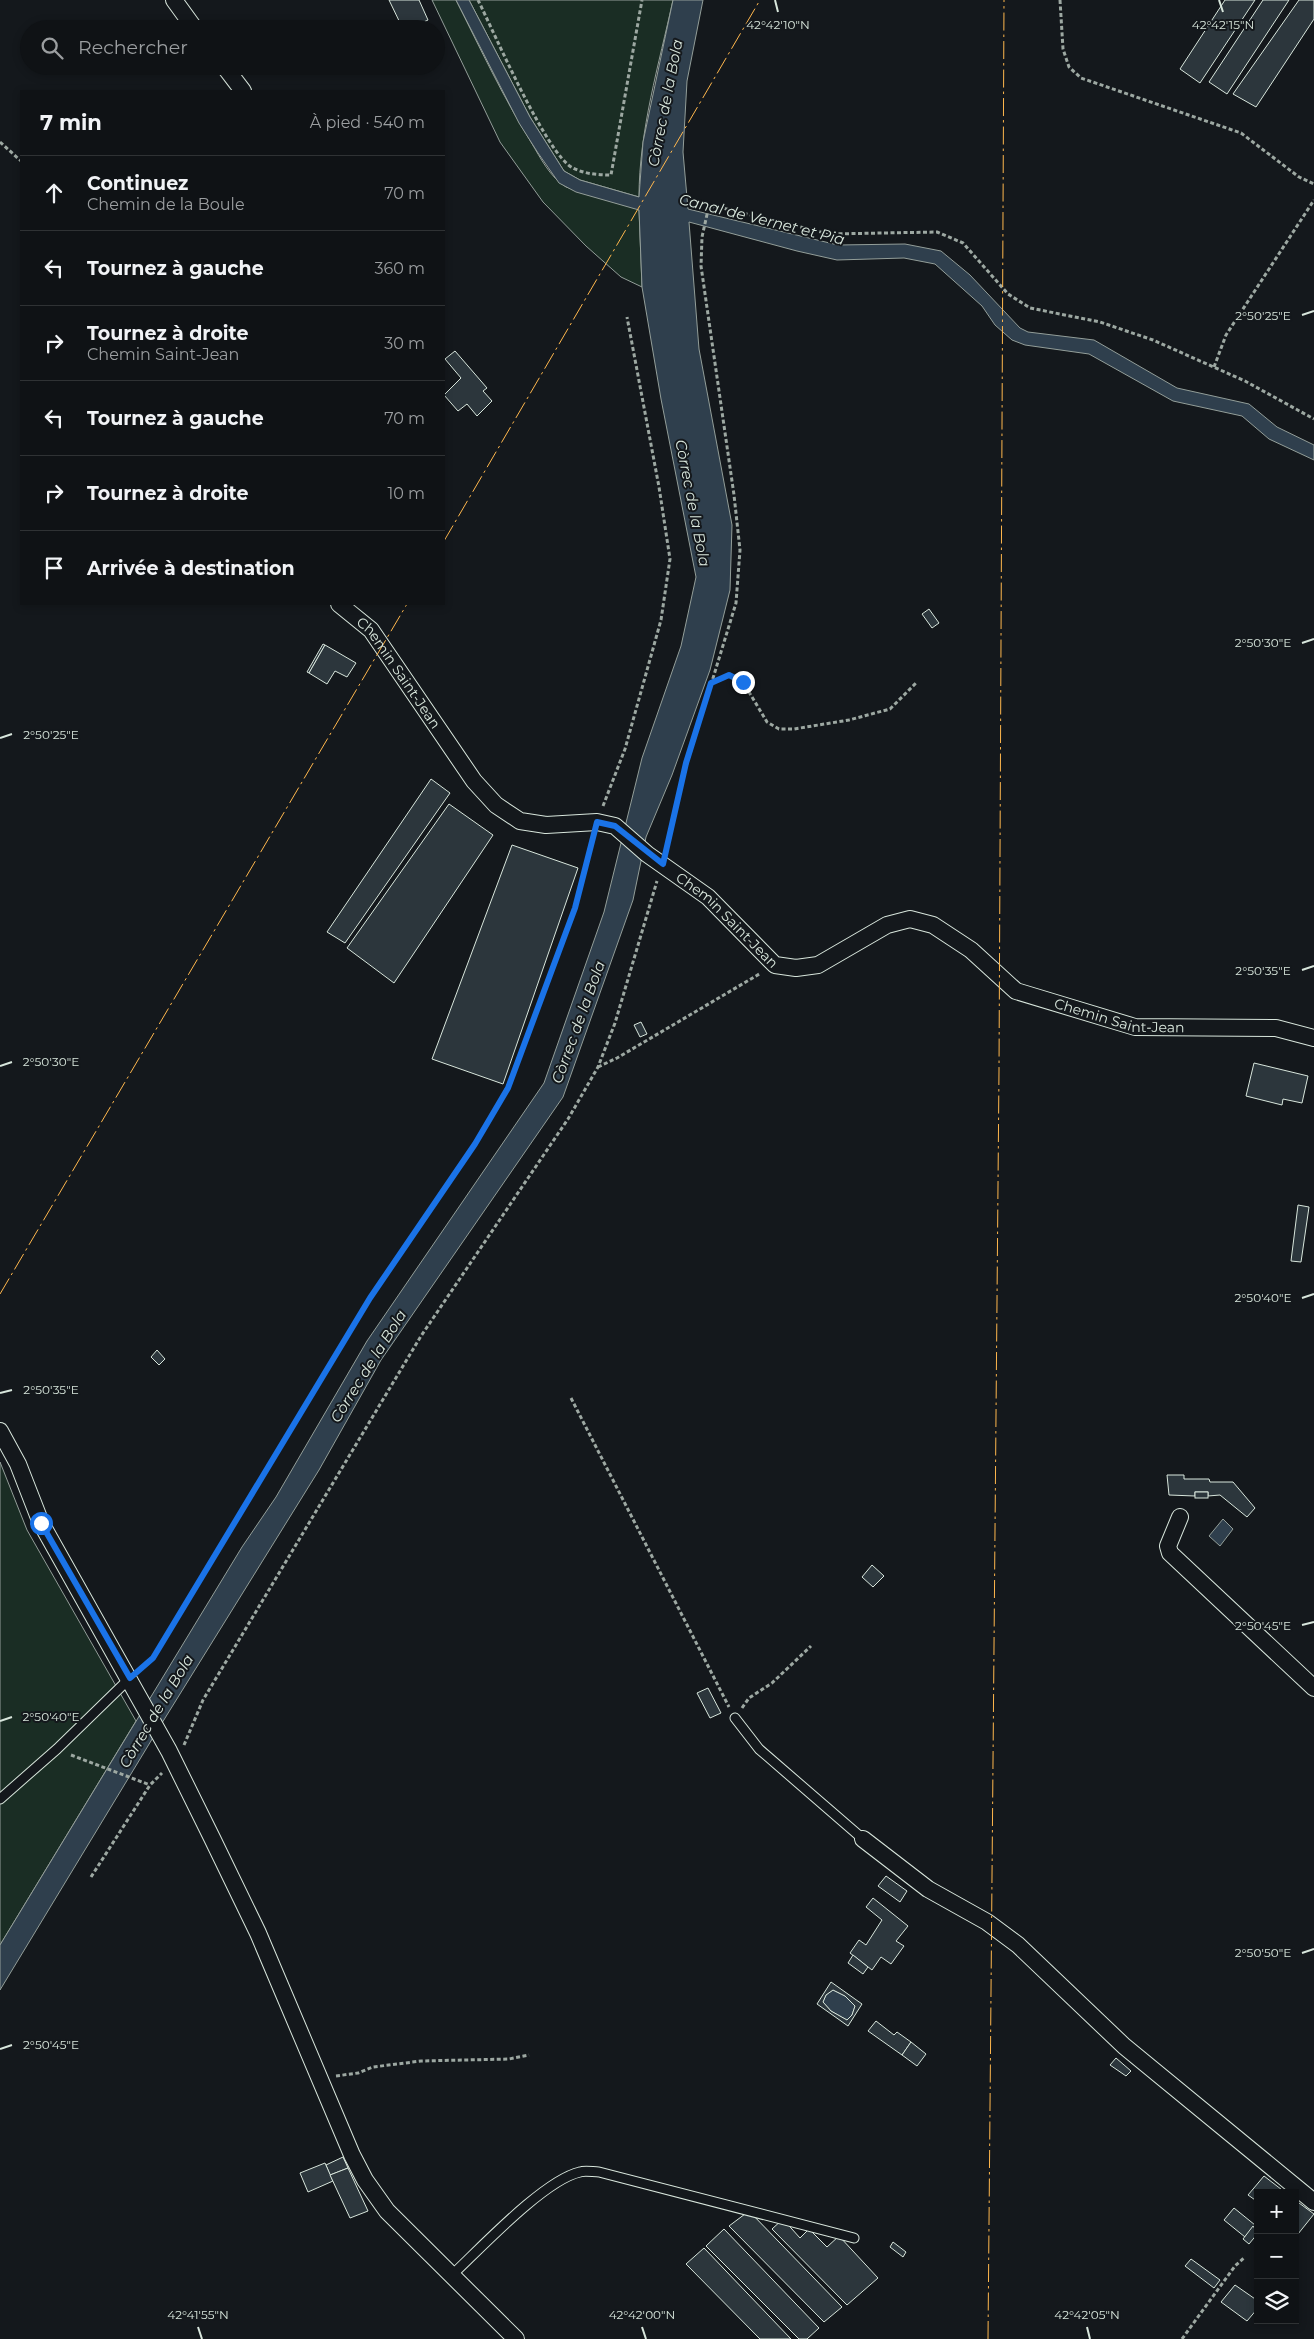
<!DOCTYPE html>
<html lang="fr">
<meta charset="utf-8">
<style>
:root{--surface:#0f1215;--page:#1d2022;--text:#f1f3f6;--muted:#9b9ea0;--line:#2f3234}
body{margin:0;font-family:Montserrat,sans-serif;background:var(--page);color:var(--text)}
.controls{position:absolute;right:15px;bottom:15px;display:grid;overflow:hidden;border-radius:0px;box-shadow:0 2px 8px #0003}
.controls button{width:45px;height:45px;display:grid;place-items:center;padding:0;border:0;border-bottom:1px solid var(--line);background:var(--surface);color:var(--text);font:25px sans-serif}
.stop{position:absolute;width:15px;height:15px;margin:-11px;border:4px solid #1a73e8;border-radius:50%;background:#fff}
.stop.end{background:#1a73e8;border-color:#fff;box-shadow:0 1px 5px #0008}
.list{margin:0;padding:0;list-style:none}
h2{display:flex;justify-content:space-between;align-items:center;height:65px;margin:0;padding:0 20px;font-size:21px}
h2 small{font-size:16px;font-weight:400;color:var(--muted)}
.list li{display:grid;grid-template-columns:32px 1fr auto;gap:15px;align-items:center;box-sizing:border-box;height:75px;padding:0 20px;border-top:1px solid var(--line)}
.list b{display:block;font-size:19px;white-space:nowrap}
.list p{margin:0;font-size:16px;white-space:nowrap;color:var(--muted)}
.list em{font-size:16px;font-style:normal;color:var(--muted)}
.icon{flex:none;width:28px;height:28px;fill:none;stroke:currentColor;stroke-width:2;stroke-linecap:round;stroke-linejoin:round}
.map{position:relative;flex:none;width:1314px;height:2339px;overflow:hidden}
.search{position:absolute;background:var(--surface);box-shadow:0 2px 8px #0003;left:20px;top:20px;width:425px;height:55px;display:flex;align-items:center;gap:12px;box-sizing:border-box;padding:0 18px;border-radius:28px;color:var(--muted);font-size:19px}
.panel{position:absolute;background:var(--surface);box-shadow:0 2px 8px #0003;left:20px;top:90px;width:425px;height:515px;border-radius:0px}
.map>svg:first-child{display:block}
</style>
<div class="map">
<svg width="1314" height="2339" viewBox="0 0 1314 2339">
<rect width="100%" height="100%" fill="#14181c"/>
<g fill="#1a2d24" stroke="#939e99">
<path d="M 432,0 L 456,0 C 480,48 503,97 531,142 C 541,159 550,177 566,187 L 639,209 L 642,287 L 621,277 L 586,246 L 543,202 L 500,142 Z"/>
<path d="M 469,0 L 673,0 C 659,64 639,131 639,197 L 580,180 L 564,171 L 530,117 Z"/>
<polygon points="0,1462 27,1530 136,1721 0,1945"/>
</g>
<g fill="#2f3f4d" stroke="#939e99">
<polygon points="456,0 469,0 530,117 564,171 580,180 639,197 643,142 673,0 703,0 687,81 683,152 688,209 838,245 905,244 941,251 970,275 1020,328 1028,332 1094,340 1177,388 1249,404 1277,427 1314,445 1314,460 1269,439 1242,416 1173,401 1089,354 1025,345 1012,340 995,325 982,306 935,264 904,258 837,260 797,251 689,222 699,349 732,525 730,590 710,670 672,775 646,837 633,900 563,1097 381,1360 319,1470 157,1731 0,1990 0,1945 242,1547 276,1497 367,1341 544,1083 604,912 642,758 681,646 696,577 661,399 642,287 639,210 576,192 559,183 538,153 519,123"/>
<polygon points="1223,1519 1233,1529 1220,1546 1209,1536"/>
<polygon points="833,1990 845,1996 855,2006 852,2015 847,2020 831,2011 823,2002 826,1995"/>
</g>
<g fill="#2c363c" stroke="#d8e6dc" fill-rule="evenodd">
<polygon points="389,0 419,0 428,20 408,29 403,29"/>
<polygon points="1225,0 1255,0 1200,83 1180,69"/>
<polygon points="1263,0 1289,0 1227,94 1209,82"/>
<polygon points="1299,0 1314,0 1314,19 1256,107 1233,94"/>
<polygon points="455,351 487,388 483,391 492,401 477,416 467,404 458,411 444,395 461,378 445,359"/>
<polygon points="929,609 939,623 932,628 922,614"/>
<polygon points="323,644 325,645 309,673 307,672"/>
<polygon points="325,645 356,663 347,677 335,671 327,684 309,673"/>
<polygon points="431,779 450,793 345,943 327,932"/>
<polygon points="449,804 493,835 394,983 347,948"/>
<polygon points="512,845 578,868 503,1084 432,1059"/>
<polygon points="641,1022 647,1034 640,1037 634,1025"/>
<polygon points="1254,1063 1308,1076 1302,1103 1283,1099 1282,1105 1246,1096"/>
<polygon points="1298,1205 1309,1207 1301,1262 1291,1261"/>
<polygon points="157,1350 165,1359 159,1365 151,1357"/>
<polygon points="1167,1475 1184,1475 1184,1479 1209,1479 1210,1482 1233,1482 1255,1508 1247,1517 1220,1495 1208,1496 1208,1492 1195,1492 1195,1496 1169,1495"/>
<rect x="1195" y="1492" width="13" height="6"/>
<polygon points="872,1565 884,1576 873,1587 862,1577"/>
<polygon points="708,1688 721,1713 710,1718 697,1693"/>
<polygon points="886,1876 907,1891 900,1902 878,1886"/>
<polygon points="873,1898 908,1926 896,1941 904,1946 891,1964 881,1957 872,1970 850,1953 859,1940 866,1945 882,1920 866,1907"/>
<polygon points="853,1955 868,1967 863,1974 848,1963"/>
<path d="M 831,1982 L 862,2004 L 848,2026 L 817,2004 ZM 833,1990 L 845,1996 L 855,2006 L 852,2015 L 847,2020 L 831,2011 L 823,2002 L 826,1995 Z"/>
<polygon points="876,2021 894,2035 897,2032 911,2042 902,2055 868,2031"/>
<polygon points="911,2042 926,2054 917,2066 902,2055"/>
<polygon points="1116,2058 1131,2071 1126,2076 1110,2065"/>
<polygon points="343,2157 348,2168 330,2175 326,2165"/>
<polygon points="325,2163 333,2181 308,2192 300,2173"/>
<polygon points="348,2168 368,2211 350,2218 330,2175"/>
<polygon points="1264,2176 1286,2193 1258,2193 1258,2202 1248,2195"/>
<polygon points="1295,2200 1314,2214 1298,2234 1295,2231"/>
<polygon points="1234,2208 1255,2225 1245,2237 1224,2220"/>
<polygon points="749,2211 842,2307 824,2322 729,2226"/>
<polygon points="783,2219 800,2238 809,2229 827,2247 839,2236 878,2278 847,2305 772,2229"/>
<polygon points="1253,2226 1258,2233 1249,2244 1243,2239"/>
<polygon points="724,2229 819,2328 807,2339 799,2339 706,2246"/>
<polygon points="893,2242 906,2252 903,2257 890,2247"/>
<polygon points="704,2248 791,2339 760,2339 686,2264"/>
<polygon points="1191,2259 1220,2280 1214,2288 1185,2266"/>
<polygon points="1235,2285 1258,2301 1258,2308 1247,2321 1221,2302"/>
</g>
<g fill="none" stroke-linecap="round" stroke-linejoin="round">
<defs>
<g id="lane">
<polyline points="735,1718 759,1749 863,1839"/>
<polyline points="0,1799 57,1749 130,1678"/>
<path d="M 452,2275 C 480,2249 544,2180 580,2172 C 585,2170 593,2172 599,2172 L 854,2238"/>
</g>
<g id="street">
<polyline points="174,0 195,29"/>
<polyline points="224,66 243,91"/>
<path id="s1" d="M 339,604 L 371,630 L 474,781 L 496,805 L 520,821 L 546,825 L 597,822 L 615,826 L 647,854 L 708,897 L 775,965 L 796,968 L 818,965 L 887,925 L 910,919 L 933,925 L 971,950 L 1016,991 L 1135,1027 L 1276,1028 L 1314,1038"/>
<polyline points="0,1431 18,1464 41,1523 169,1751 212,1838 258,1933 352,2155 365,2180 387,2211 516,2339"/>
<polyline points="1180,1517 1168,1546 1170,1553 1314,1688"/>
<polyline points="863,1839 928,1889 987,1922 1018,1945 1124,2046 1314,2202"/>
</g>
</defs>
<use href="#lane" stroke="#d8e6dc" stroke-width="11"/>
<use href="#street" stroke="#d8e6dc" stroke-width="18"/>
<g stroke="#9da8a2" stroke-width="3" stroke-dasharray="4 2.5" stroke-linecap="butt">
<path d="M 478,0 C 494,32 547,156 573,168 C 585,174 598,175 611,175 L 642,0"/>
<polyline points="1060,0 1063,49 1069,67 1081,78 1241,133 1299,177 1314,184"/>
<polyline points="0,142 21,161"/>
<polyline points="1214,367 1226,335 1314,200"/>
<polyline points="712,683 729,675 743,682 767,722 779,729 794,729 849,720 890,709 916,683"/>
<polyline points="603,806 625,749 661,620 670,559 659,487 627,317"/>
<polyline points="666,848 687,763 736,603 740,550 734,495 701,266 702,237 708,210 714,206 829,234 937,232 963,243 1008,294 1030,308 1100,322 1153,340 1245,381 1314,419"/>
<polyline points="598,1067 617,1058 761,973"/>
<polyline points="571,1398 729,1707"/>
<polyline points="141,1668 153,1658 370,1297 475,1144 507,1088 575,908 593,838"/>
<polyline points="742,1708 749,1698 772,1683 811,1646"/>
<polyline points="184,1745 203,1700 421,1336 568,1119 598,1067 615,1023 657,881"/>
<polyline points="71,1755 150,1785"/>
<polyline points="91,1877 150,1785 162,1773"/>
<polyline points="336,2076 358,2073 373,2067 421,2061 509,2059 529,2055"/>
<polyline points="1182,2339 1235,2266 1245,2257"/>
</g>
<use href="#lane" stroke="#14181c" stroke-width="9"/>
<use href="#street" stroke="#14181c" stroke-width="16"/>
<g stroke="#ffb74d" stroke-width="1" stroke-dasharray="18 4 2.5 4" stroke-linecap="butt">
<polyline points="444,541 760,0"/>
<polyline points="0,1294 407,604"/>
<polyline points="988,2339 999,1070 1004,0"/>
</g>
</g>
<g fill="none" stroke-linecap="round" stroke-linejoin="round">
<polyline stroke="#1a73e8" stroke-width="6" points="41,1523 130,1678 153,1658 370,1298 475,1144 508,1088 575,908 597,822 615,826 663,864 686,763 711,683 729,675 743,682"/>
</g>
<path fill="none" stroke="#d8e6dc" stroke-width="2" d="M 775,0 L 778,12M 1219,0 L 1223,12M 1302,315 L 1314,311M 1302,643 L 1314,639M 0,738 L 12,734M 1302,970 L 1314,966M 0,1066 L 12,1062M 1302,1298 L 1314,1294M 0,1393 L 12,1390M 1302,1625 L 1314,1622M 0,1721 L 12,1717M 1302,1953 L 1314,1949M 0,2049 L 12,2045M 198,2327 L 202,2339M 642,2327 L 646,2339M 1087,2327 L 1090,2339"/>
<g text-anchor="middle" dominant-baseline="central" stroke-width="4" stroke-linejoin="round" paint-order="stroke">
<g font-size="14" fill="#d8e6dc" stroke="#14181c">
<text stroke="none"><textPath href="#s1" startOffset="92">Chemin Saint-Jean</textPath></text>
<text stroke="none"><textPath href="#s1" startOffset="528">Chemin Saint-Jean</textPath></text>
<text stroke="none"><textPath href="#s1" startOffset="978">Chemin Saint-Jean</textPath></text>
</g>
<g font-size="15" font-style="italic" fill="#d8e6dc" stroke="#14181c">
<text transform="translate(665 103) rotate(-79)">Còrrec de la Bola</text>
<text transform="translate(762 219) rotate(14)">Canal de Vernet et Pia</text>
<text transform="translate(693 503) rotate(79)">Còrrec de la Bola</text>
<text transform="translate(578 1022) rotate(-70)">Còrrec de la Bola</text>
<text transform="translate(368 1366) rotate(-58)">Còrrec de la Bola</text>
<text transform="translate(156 1711) rotate(-59)">Còrrec de la Bola</text>
</g>
</g>
<g font-size="12" text-anchor="middle" fill="#d8e6dc" stroke="#14181c" stroke-width="4" stroke-linejoin="round" paint-order="stroke">
<text x="778" y="29">42°42'10"N</text>
<text x="1223" y="29">42°42'15"N</text>
<text x="1263" y="320">2°50'25"E</text>
<text x="1263" y="647">2°50'30"E</text>
<text x="51" y="739">2°50'25"E</text>
<text x="1263" y="975">2°50'35"E</text>
<text x="51" y="1066">2°50'30"E</text>
<text x="1263" y="1302">2°50'40"E</text>
<text x="51" y="1394">2°50'35"E</text>
<text x="1263" y="1630">2°50'45"E</text>
<text x="51" y="1721">2°50'40"E</text>
<text x="1263" y="1957">2°50'50"E</text>
<text x="51" y="2049">2°50'45"E</text>
<text x="198" y="2319">42°41'55"N</text>
<text x="642" y="2319">42°42'00"N</text>
<text x="1087" y="2319">42°42'05"N</text>
</g>
</svg>
<div class="controls">
<button>+</button>
<button>−</button>
<button><svg class="icon" aria-label="layers" viewBox="0 0 24 24"><path d="M12 4l9 5-9 5-9-5zM3 14l9 5 9-5"/></svg></button>
</div>
<div class="stop" style="left:41px;top:1523px"></div>
<div class="stop end" style="left:743px;top:682px"></div>
<div class="search"><svg class="icon" aria-label="search" viewBox="0 0 24 24"><circle cx="10" cy="10" r="6"/><path d="M15 15l6 6"/></svg>Rechercher</div>
<section class="panel">
<h2>7 min<small>À pied · 540 m</small></h2>
<ul class="list">
<li><svg class="icon" aria-label="ahead" viewBox="0 0 24 24"><path d="M12 20V5M6 11l6-6 6 6"/></svg><div><b>Continuez</b><p>Chemin de la Boule</p></div><em>70 m</em></li>
<li><svg class="icon" aria-label="left" viewBox="0 0 24 24"><path d="M17 20v-9H6M10 6l-5 5 5 5"/></svg><div><b>Tournez à gauche</b></div><em>360 m</em></li>
<li><svg class="icon" aria-label="right" viewBox="0 0 24 24"><path d="M7 20v-9h11M14 6l5 5-5 5"/></svg><div><b>Tournez à droite</b><p>Chemin Saint-Jean</p></div><em>30 m</em></li>
<li><svg class="icon" aria-label="left" viewBox="0 0 24 24"><path d="M17 20v-9H6M10 6l-5 5 5 5"/></svg><div><b>Tournez à gauche</b></div><em>70 m</em></li>
<li><svg class="icon" aria-label="right" viewBox="0 0 24 24"><path d="M7 20v-9h11M14 6l5 5-5 5"/></svg><div><b>Tournez à droite</b></div><em>10 m</em></li>
<li><svg class="icon" aria-label="arrive" viewBox="0 0 24 24"><path d="M6 21V4h12l-3 4 3 4H6"/></svg><div><b>Arrivée à destination</b></div></li>
</ul>
</section>
</div>
